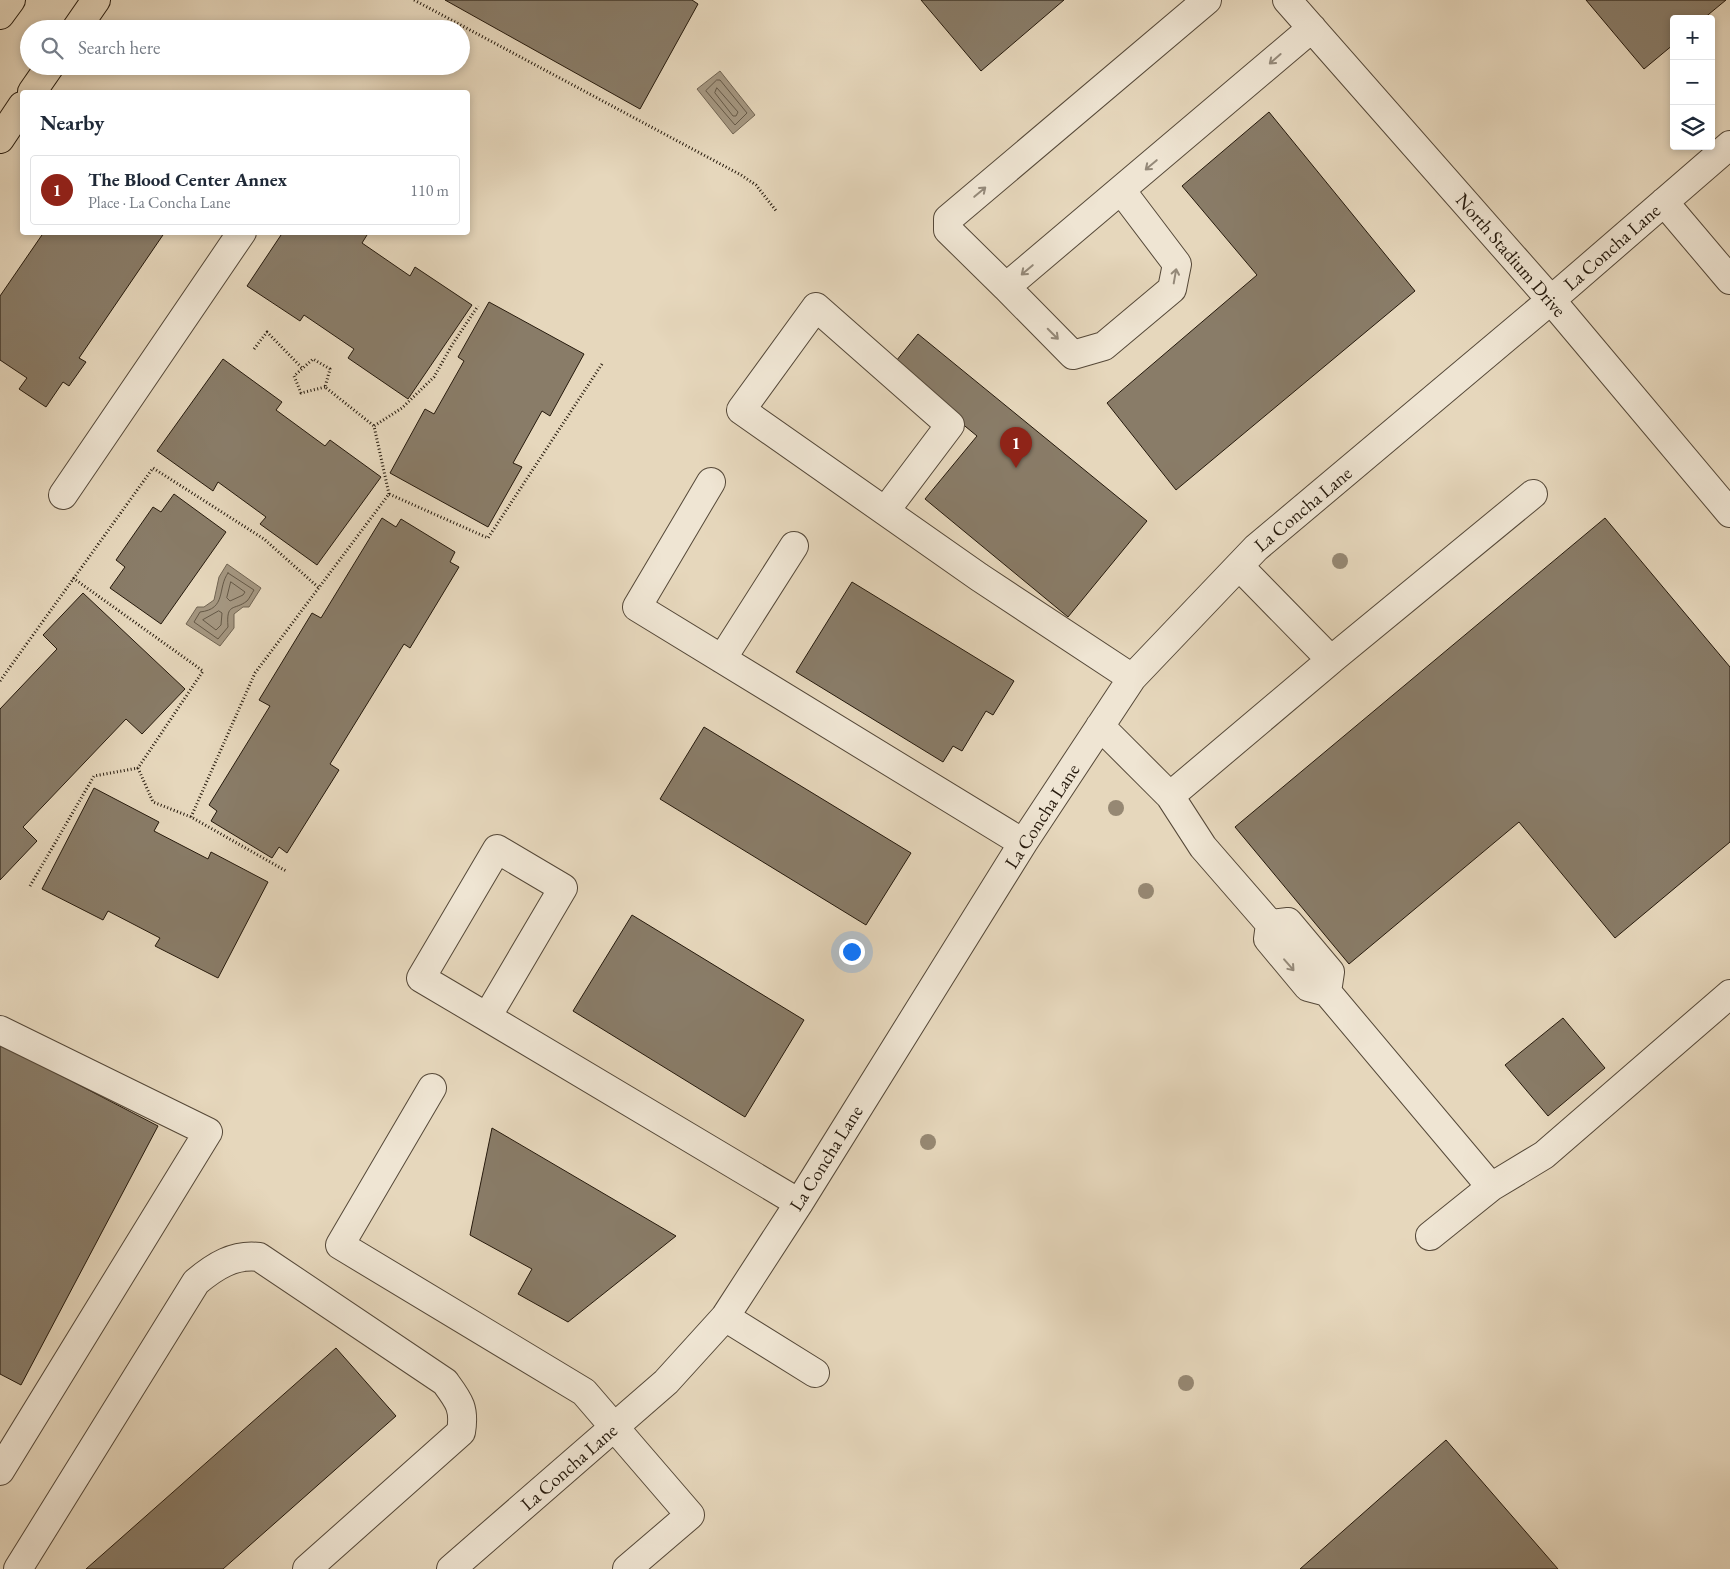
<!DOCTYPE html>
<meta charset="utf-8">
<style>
:root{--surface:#fff;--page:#f2f2f3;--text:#1f2937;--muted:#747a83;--line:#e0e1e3;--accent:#8f2418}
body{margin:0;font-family:"EB Garamond",serif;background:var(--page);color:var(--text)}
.controls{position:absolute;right:15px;top:15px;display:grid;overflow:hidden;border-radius:5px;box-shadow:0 2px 8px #0003}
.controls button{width:45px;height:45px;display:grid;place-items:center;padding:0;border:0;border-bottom:1px solid var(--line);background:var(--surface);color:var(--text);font:25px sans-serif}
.you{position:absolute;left:851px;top:951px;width:18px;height:18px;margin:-12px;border:4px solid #fff;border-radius:50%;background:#1a73e8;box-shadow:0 0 0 8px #1a73e833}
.badge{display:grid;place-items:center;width:32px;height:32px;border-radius:50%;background:var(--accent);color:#fff;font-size:16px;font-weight:700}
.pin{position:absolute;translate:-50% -41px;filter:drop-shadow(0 1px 2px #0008)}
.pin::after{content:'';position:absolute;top:26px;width:18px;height:15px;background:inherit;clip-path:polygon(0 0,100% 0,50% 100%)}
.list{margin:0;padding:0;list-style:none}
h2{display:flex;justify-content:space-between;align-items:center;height:65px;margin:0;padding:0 20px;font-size:21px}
h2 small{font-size:16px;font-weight:400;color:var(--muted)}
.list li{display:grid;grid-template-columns:32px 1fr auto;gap:15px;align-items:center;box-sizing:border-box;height:70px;margin:0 10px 10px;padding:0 10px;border:1px solid var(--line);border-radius:5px}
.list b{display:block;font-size:19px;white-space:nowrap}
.list p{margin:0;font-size:16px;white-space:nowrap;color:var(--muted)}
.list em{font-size:16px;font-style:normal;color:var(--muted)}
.icon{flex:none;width:28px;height:28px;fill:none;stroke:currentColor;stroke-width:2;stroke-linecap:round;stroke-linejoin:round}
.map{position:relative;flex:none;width:1730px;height:1569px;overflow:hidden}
.search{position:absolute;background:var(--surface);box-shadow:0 2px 8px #0003;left:20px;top:20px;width:450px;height:55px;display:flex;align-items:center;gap:12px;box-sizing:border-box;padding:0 18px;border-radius:28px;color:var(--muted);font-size:19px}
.panel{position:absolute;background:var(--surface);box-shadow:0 2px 8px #0003;left:20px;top:90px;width:450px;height:145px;border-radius:5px}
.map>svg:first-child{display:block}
</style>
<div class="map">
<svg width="1730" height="1569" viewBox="0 0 1730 1569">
<rect width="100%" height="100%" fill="#e6d7bc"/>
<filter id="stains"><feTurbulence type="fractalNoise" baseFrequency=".004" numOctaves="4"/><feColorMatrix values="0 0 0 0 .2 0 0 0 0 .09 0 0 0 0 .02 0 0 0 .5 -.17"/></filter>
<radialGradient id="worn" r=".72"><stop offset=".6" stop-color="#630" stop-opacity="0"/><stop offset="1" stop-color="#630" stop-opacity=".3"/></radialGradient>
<path fill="#a49680" stroke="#716452" d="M 720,71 L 755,115 L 733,134 L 697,89 Z
M 227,564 L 261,588 L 249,607 L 243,607 L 234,614 L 234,628 L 220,646 L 186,624 L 197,607 L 204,607 L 214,600 L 219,577 Z"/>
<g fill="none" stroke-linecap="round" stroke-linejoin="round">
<path stroke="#645846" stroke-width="1" d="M 717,80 L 720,80 L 747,113 L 735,125 L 706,91 Z
M 717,88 L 738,112 L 736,116 L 733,116 L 715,93 Z
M 228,573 L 254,590 C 252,593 249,599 247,601 C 234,611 226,602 228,627 L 218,639 L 194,622 L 200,612 C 227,609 217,588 228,573 Z
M 231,582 L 245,592 L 243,595 L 230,601 L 227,598 Z
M 219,611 L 222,613 L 221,625 L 216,630 L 203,620 Z"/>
</g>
<path fill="#897c68" stroke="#25190c" d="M 445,0 L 692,0 L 698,4 L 640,109 Z
M 921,0 L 1064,0 L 981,71 Z
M 1586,0 L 1726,0 L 1703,19 L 1674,19 L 1674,44 L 1644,69 Z
M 1269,112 L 1415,291 L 1176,490 L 1107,403 L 1257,275 L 1182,186 Z
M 44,232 L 165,232 L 79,358 L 86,362 L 69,386 L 63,382 L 46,407 L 19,389 L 27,378 L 0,360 L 0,296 Z
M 283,232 L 363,232 L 367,235 L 362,243 L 410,276 L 415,267 L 472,305 L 408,399 L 348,358 L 354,349 L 304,315 L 300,321 L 247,286 Z
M 489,302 L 584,354 L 550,416 L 542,411 L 513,463 L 522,467 L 488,527 L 390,473 L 425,409 L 434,414 L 464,361 L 458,357 Z
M 918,334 L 1147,521 L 1068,617 L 925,499 L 977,436 L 892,366 Z
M 223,359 L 282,402 L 276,410 L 325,446 L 330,440 L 381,477 L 317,565 L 260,524 L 266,517 L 218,482 L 213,491 L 157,451 Z
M 174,494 L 226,532 L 161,624 L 110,588 L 125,567 L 116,560 L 153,507 L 161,512 Z
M 382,518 L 396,527 L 401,519 L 455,552 L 450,562 L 459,567 L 410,648 L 404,644 L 330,764 L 339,770 L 287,853 L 279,847 L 272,858 L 211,821 L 217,811 L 209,805 L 270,706 L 259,700 L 312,613 L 321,618 Z
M 1605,518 L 1730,667 L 1730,842 L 1615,938 L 1519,822 L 1349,964 L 1235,827 Z
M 852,582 L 1014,681 L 993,715 L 986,711 L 962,751 L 953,746 L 943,762 L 796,672 Z
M 83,593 L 185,689 L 142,734 L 126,719 L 23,827 L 37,841 L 0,880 L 0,709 L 57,649 L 43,635 Z
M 704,727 L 911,853 L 866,925 L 660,799 Z
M 94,788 L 159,822 L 154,831 L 208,859 L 211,852 L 268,882 L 218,978 L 155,946 L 160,938 L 108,911 L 103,920 L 42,889 Z
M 632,915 L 804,1020 L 745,1117 L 573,1011 Z
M 1563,1018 L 1605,1068 L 1548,1116 L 1505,1065 Z
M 0,1044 L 158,1126 L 21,1385 L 0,1374 Z
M 492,1128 L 676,1236 L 568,1322 L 518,1294 L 532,1269 L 470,1235 Z
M 336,1348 L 396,1416 L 223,1569 L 86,1569 Z
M 1446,1440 L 1558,1569 L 1300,1569 Z"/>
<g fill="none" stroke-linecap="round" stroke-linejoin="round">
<defs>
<path id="minor" d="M 1207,0 L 948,219 L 948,230 L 1006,287 L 1312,28
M 1287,0 L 1551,300 L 1730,513
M 1664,202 L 1730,280
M 1006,287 L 1073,355 L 1104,346 L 1172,289 L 1177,264 L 1121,190
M 711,482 L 637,607 L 1023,843
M 63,495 L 242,232
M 886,510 L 950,425 L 816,307 L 741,410 L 979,577 L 1132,678
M 722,659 L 794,546
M 1331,660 L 1533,494
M 1100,726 L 1170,796 L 1331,660 L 1239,566
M 1170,796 L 1203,847 L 1270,924 L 1268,939 L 1308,987 L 1327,992 L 1330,972 L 1288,922 L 1270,924
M 497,849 L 563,888 L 487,1017 L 421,978 Z
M 1327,992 L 1491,1187 L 1430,1236
M 487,1017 L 799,1203
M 0,1030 L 208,1132 L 0,1471
M 432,1088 L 340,1245 L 584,1392 L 690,1515 L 627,1569
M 1491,1187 L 1544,1155 L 1730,994
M 725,1317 L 815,1373
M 18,1569 L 196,1282 C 215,1266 234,1254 259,1257 L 445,1382 C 459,1401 465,1408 461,1432 L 307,1569
M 451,1569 L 666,1382 L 725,1317 L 799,1203 L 1023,843 L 1132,678 L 1256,548 L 1551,300 L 1730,145"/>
<path id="major" d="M 0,15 L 11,0
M 76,29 L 96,0
M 32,92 L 50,66
M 0,139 L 22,106"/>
</defs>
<use href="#minor" stroke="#554838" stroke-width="30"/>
<use href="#major" stroke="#25190c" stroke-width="30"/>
<path stroke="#25190c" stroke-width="3" stroke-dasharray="1 2.5" stroke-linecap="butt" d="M 414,0 L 741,175 L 756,185 L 777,212
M 254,349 L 267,332 L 302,368
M 325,387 L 301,393 L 294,376 L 313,359 L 330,369 L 325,387 L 374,426
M 389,494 L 374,426 L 402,408 L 434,377 L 452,345 L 478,306
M 73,578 L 203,671 L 138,768 L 153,802 L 191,817 L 286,871
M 0,681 L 153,468 L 264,539 L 319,588
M 191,817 L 255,673 L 389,494 L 488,538 L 602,364
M 30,886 L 94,776 L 138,768"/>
<use href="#minor" stroke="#efe5d3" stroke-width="28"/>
<use href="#major" stroke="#e6d7bc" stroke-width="28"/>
</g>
<g fill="#968873">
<circle cx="1340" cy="561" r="8"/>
<circle cx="1116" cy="808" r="8"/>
<circle cx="1146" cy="891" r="8"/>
<circle cx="928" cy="1142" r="8"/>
<circle cx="1186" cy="1383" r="8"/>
</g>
<defs><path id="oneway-shaft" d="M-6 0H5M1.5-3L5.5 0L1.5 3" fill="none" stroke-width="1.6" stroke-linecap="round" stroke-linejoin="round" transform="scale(1.25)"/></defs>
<g stroke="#948979">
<use href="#oneway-shaft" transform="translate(1275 59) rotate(139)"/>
<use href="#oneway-shaft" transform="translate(1151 165) rotate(140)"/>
<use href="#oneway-shaft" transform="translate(980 192) rotate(-40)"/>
<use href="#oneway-shaft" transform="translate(1027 270) rotate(140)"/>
<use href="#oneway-shaft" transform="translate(1175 276) rotate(-80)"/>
<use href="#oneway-shaft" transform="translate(1053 334) rotate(45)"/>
<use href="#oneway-shaft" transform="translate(1289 965) rotate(49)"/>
</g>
<g text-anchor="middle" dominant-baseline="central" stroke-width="5" stroke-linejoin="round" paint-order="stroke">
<g font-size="19" fill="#25190c" stroke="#efe5d3">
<text transform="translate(1612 247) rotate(-41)">La Concha Lane</text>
<text transform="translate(1511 255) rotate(49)">North Stadium Drive</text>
<text transform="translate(1303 509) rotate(-40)">La Concha Lane</text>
<text transform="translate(1042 816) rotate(-57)">La Concha Lane</text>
<text transform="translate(826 1158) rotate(-58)">La Concha Lane</text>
<text transform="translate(569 1467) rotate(-41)">La Concha Lane</text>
</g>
</g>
<rect width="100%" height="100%" filter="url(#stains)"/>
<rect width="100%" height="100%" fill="url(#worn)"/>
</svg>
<div class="controls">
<button>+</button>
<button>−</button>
<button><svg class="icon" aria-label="layers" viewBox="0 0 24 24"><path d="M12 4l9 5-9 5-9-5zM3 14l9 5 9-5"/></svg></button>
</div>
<div class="you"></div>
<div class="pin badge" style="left:1016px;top:468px">1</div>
<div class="search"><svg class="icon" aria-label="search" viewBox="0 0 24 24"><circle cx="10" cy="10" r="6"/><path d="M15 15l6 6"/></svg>Search here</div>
<section class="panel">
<h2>Nearby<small></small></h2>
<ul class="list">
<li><span class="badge">1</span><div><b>The Blood Center Annex</b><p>Place · La Concha Lane</p></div><em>110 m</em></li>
</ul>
</section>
</div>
